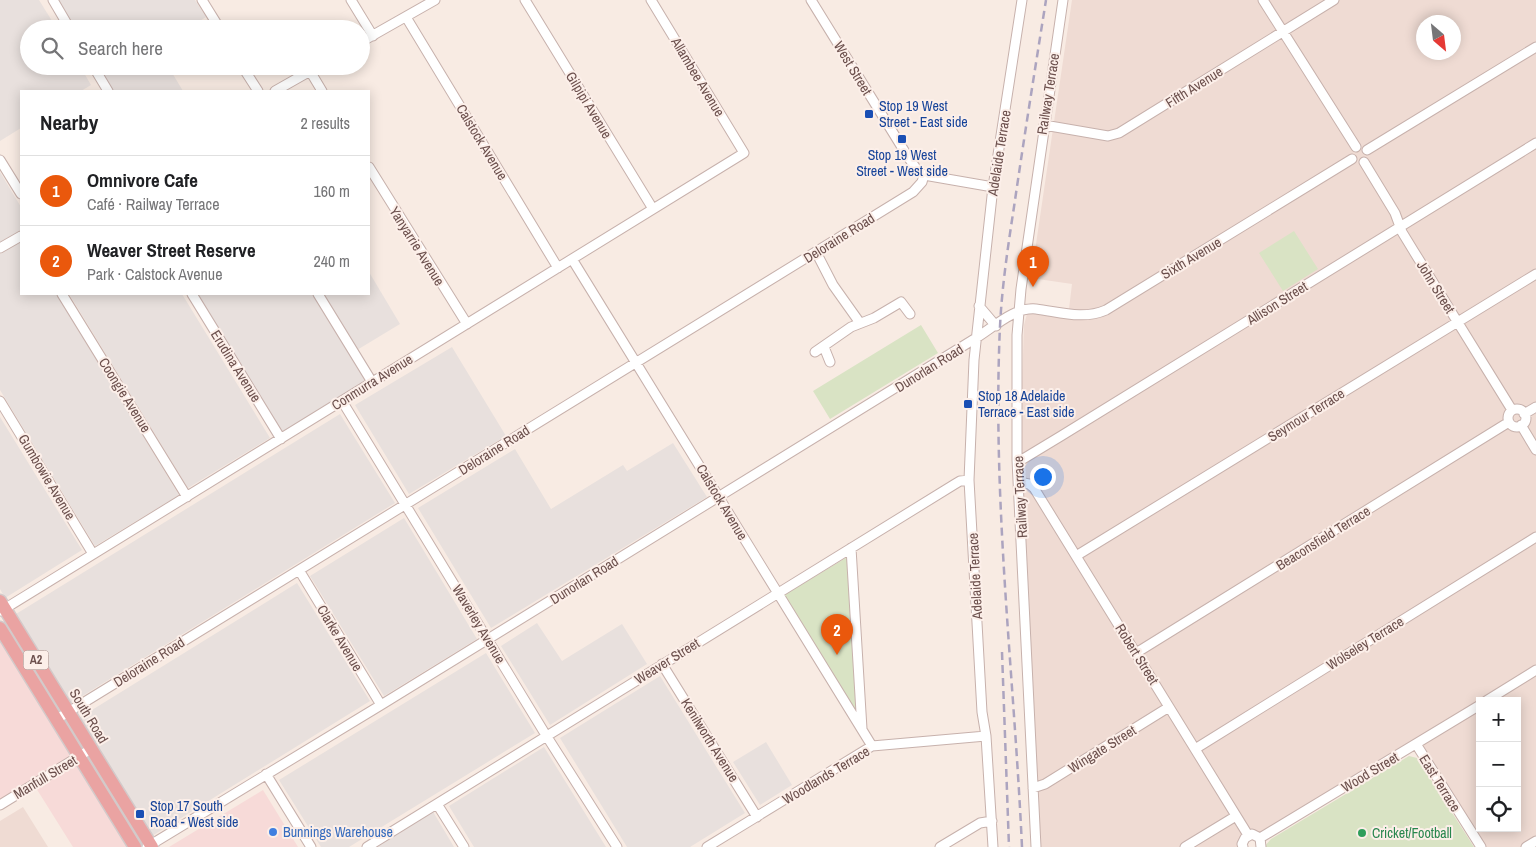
<!DOCTYPE html>
<meta charset="utf-8">
<style>
:root{--surface:#fff;--page:#f6f6f6;--text:#202124;--muted:#757577;--line:#e0e0e0;--accent:#ea580c}
body{margin:0;font-family:"Archivo Narrow",sans-serif;background:var(--page);color:var(--text)}
.controls{position:absolute;right:15px;bottom:15px;display:grid;overflow:hidden;border-radius:0px;box-shadow:0 2px 12px #0003}
.controls button{width:45px;height:45px;display:grid;place-items:center;padding:0;border:0;border-bottom:1px solid var(--line);background:var(--surface);color:var(--text);font:25px sans-serif}
.compass{position:absolute;left:1416px;top:15px;width:45px;height:45px;border-radius:50%;background:var(--surface);box-shadow:0 2px 12px #0003;rotate:152deg}
.you{position:absolute;left:1042px;top:476px;width:18px;height:18px;margin:-12px;border:4px solid #fff;border-radius:50%;background:#1a73e8;box-shadow:0 0 0 8px #1a73e833}
.badge{display:grid;place-items:center;width:32px;height:32px;border-radius:50%;background:var(--accent);color:#fff;font-size:16px;font-weight:700}
.pin{position:absolute;translate:-50% -41px;filter:drop-shadow(0 1px 2px #0008)}
.pin::after{content:'';position:absolute;top:26px;width:18px;height:15px;background:inherit;clip-path:polygon(0 0,100% 0,50% 100%)}
.list{margin:0;padding:0;list-style:none}
h2{display:flex;justify-content:space-between;align-items:center;height:65px;margin:0;padding:0 20px;font-size:21px}
h2 small{font-size:16px;font-weight:400;color:var(--muted)}
.list li{display:grid;grid-template-columns:32px 1fr auto;gap:15px;align-items:center;box-sizing:border-box;height:70px;padding:0 20px;border-top:1px solid var(--line)}
.list b{display:block;font-size:19px;white-space:nowrap}
.list p{margin:0;font-size:16px;white-space:nowrap;color:var(--muted)}
.list em{font-size:16px;font-style:normal;color:var(--muted)}
.icon{flex:none;width:28px;height:28px;fill:none;stroke:currentColor;stroke-width:2;stroke-linecap:round;stroke-linejoin:round}
.map{position:relative;flex:none;width:1536px;height:847px;overflow:hidden}
.search{position:absolute;background:var(--surface);box-shadow:0 2px 12px #0003;left:20px;top:20px;width:350px;height:55px;display:flex;align-items:center;gap:12px;box-sizing:border-box;padding:0 18px;border-radius:28px;color:var(--muted);font-size:19px}
.panel{position:absolute;background:var(--surface);box-shadow:0 2px 12px #0003;left:20px;top:90px;width:350px;height:205px;border-radius:0px}
.map>svg:first-child{display:block}
</style>
<div class="map">
<svg width="1536" height="847" viewBox="0 0 1536 847">
<rect width="100%" height="100%" fill="#f8ebe3"/>
<path fill="#efdbd3" fill-rule="evenodd" d="M 1072,0 L 1536,0 L 1536,847 L 1481,847 L 1412,740 L 1247,843 L 1248,847 L 1041,847 L 1020,446 L 1024,325 L 1030,303 L 1069,309 L 1072,284 L 1031,278 ZM 1424,22 L 1454,22 L 1454,52 L 1424,52 ZM 1480,701 L 1517,701 L 1517,828 L 1480,828 Z
M 23,807 L 48,847 L 0,847 L 0,821 Z"/>
<path fill="#f7dad8" d="M 0,638 L 72,756 L 0,800 Z
M 77,763 L 129,847 L 73,847 L 36,788 Z
M 263,790 L 298,847 L 169,847 Z"/>
<path fill="#e8e0dd" d="M 0,0 L 39,0 L 57,29 L 29,29 L 29,66 L 80,66 L 91,85 L 81,91 L 21,91 L 21,128 L 0,141 Z
M 56,0 L 195,0 L 206,17 L 187,29 L 74,29 Z
M 96,66 L 168,66 L 183,91 L 112,91 Z
M 0,172 L 21,207 L 21,230 L 0,242 Z
M 21,241 L 21,294 L 56,294 L 179,495 L 95,546 L 0,390 L 0,254 Z
M 369,272 L 400,324 L 357,350 L 323,294 L 369,294 Z
M 69,294 L 182,294 L 270,438 L 188,488 Z
M 196,294 L 312,294 L 366,381 L 282,433 Z
M 452,347 L 506,436 L 409,494 L 355,405 Z
M 340,414 L 395,503 L 71,703 L 16,614 Z
M 0,417 L 82,550 L 5,598 L 0,589 Z
M 673,443 L 707,497 L 491,628 L 418,508 L 515,449 L 551,509 L 623,465 L 627,471 Z
M 404,518 L 477,639 L 384,696 L 310,576 Z
M 297,583 L 370,701 L 152,836 L 79,718 Z
M 537,623 L 562,661 L 622,624 L 647,664 L 550,725 L 501,646 Z
M 486,653 L 535,733 L 349,847 L 321,847 L 279,780 Z
M 660,676 L 745,813 L 690,847 L 627,847 L 560,738 Z
M 766,742 L 792,785 L 760,805 L 733,762 Z
M 544,747 L 606,847 L 474,847 L 449,806 Z
M 432,810 L 454,847 L 373,847 Z"/>
<path fill="#d9e3c4" d="M 1294,231 L 1318,269 L 1283,291 L 1259,253 Z
M 921,325 L 938,353 L 830,419 L 813,391 Z
M 849,556 L 857,715 L 784,595 Z
M 1409,756 L 1417,758 L 1474,847 L 1264,847 L 1271,839 Z"/>
<g fill="none" stroke-linecap="round" stroke-linejoin="round">
<defs>
<path id="minor" d="M 53,0 L 70,29
M 202,0 L 220,29
M 351,0 L 373,36
M 525,0 L 653,209
M 811,0 L 908,157 L 918,171 L 924,175 L 993,187
M 1263,0 L 1356,147
M 406,17 L 558,268
M 361,42 L 435,0
M 93,66 L 108,91
M 242,66 L 258,91
M 310,71 L 322,91
M 275,91 L 319,66
M 1044,125 L 1108,136 L 1119,133 L 1334,0
M 1367,150 L 1536,47
M 0,160 L 21,194
M 1364,162 L 1395,213 L 1402,232 L 1413,250 L 1512,410
M 369,167 L 467,324
M 0,248 L 21,236
M 816,252 L 833,285 L 860,323
M 572,259 L 872,746
M 62,294 L 187,497
M 192,294 L 281,439
M 318,294 L 372,382
M 979,306 L 996,326
M 824,347 L 830,362
M 815,352 L 851,327 L 874,318 L 901,302 L 910,314
M 0,401 L 93,554
M 342,401 L 544,732 L 617,847
M1508 418a9 9 0 1 1 18 0a9 9 0 1 1-18 0Z
M 1524,414 L 1536,407
M 1521,425 L 1536,450
M 1017,460 L 1023,459 L 1061,436 L 1536,143
M 1019,482 L 1029,484 L 1034,488 L 1248,835
M 851,548 L 862,729
M 1076,556 L 1536,274
M 299,570 L 381,705
M 1,611 L 744,153 L 651,0
M 1136,653 L 1509,422
M 662,664 L 757,817
M 1486,701 L 1536,670
M 57,719 L 913,192 L 922,182 L 924,175
M 1416,744 L 1481,847
M 1195,749 L 1536,537
M 266,774 L 311,847
M 1033,788 L 1045,784 L 1169,707
M 437,804 L 464,847
M 0,805 L 91,749
M 1260,838 L 1480,705
M 147,847 L 381,705 L 976,338 C 994,327 1014,307 1036,309 C 1060,312 1083,320 1106,310 L 1352,159
M 367,847 L 955,484 L 960,481 L 969,480
M 707,847 L 872,746 L 986,736
M 940,847 L 980,823 L 992,821
M 993,847 L 986,736 L 982,712 L 969,480 L 974,360 L 993,187 L 1022,0
M 1036,847 L 1017,460 L 1017,335 L 1021,289 L 1063,0
M 1185,847 L 1236,816
M 1243,847 L 1242,844 L 1245,838 L 1252,834 L 1260,838 L 1261,847
M 1526,847 L 1536,841"/>
<path id="highway" d="M 0,601 L 152,847
M 0,628 L 135,847"/>
</defs>
<use href="#minor" stroke="#c7b1ac" stroke-width="11"/>
<use href="#highway" stroke="#d3caca" stroke-width="15"/>
<use href="#minor" stroke="#fff" stroke-width="9"/>
<use href="#highway" stroke="#eaa3a2" stroke-width="12"/>
<path stroke="#aca4bf" stroke-width="2.5" stroke-dasharray="8 5" stroke-linecap="butt" d="M 1002,652 L 1009,847
M 1022,847 C 1014,673 992,500 1000,326 C 1002,286 1008,246 1014,207 C 1024,138 1035,69 1046,0"/>
</g>
<g fill="#1a4fb4" stroke="#fcefe9" stroke-width="2">
<rect x="864" y="109" width="10" height="10" rx="2.5"/>
<rect x="897" y="134" width="10" height="10" rx="2.5"/>
<rect x="963" y="399" width="10" height="10" rx="2.5"/>
<rect x="135" y="809" width="10" height="10" rx="2.5"/>
</g>
<circle fill="#3f7fe0" stroke="#fcefe9" stroke-width="2" cx="273" cy="832" r="5"/>
<circle fill="#2e9e5b" stroke="#fcefe9" stroke-width="2" cx="1362" cy="833" r="5"/>
<g text-anchor="middle" dominant-baseline="central" stroke-width="4" stroke-linejoin="round" paint-order="stroke">
<rect fill="#fcefe9" stroke="#97807c" stroke-width="1" x="23.5" y="650.5" width="25" height="19" rx="4"/>
<g font-size="12" font-weight="bold" fill="#6c504d">
<text x="36" y="660">A2</text>
</g>
<g font-size="14" fill="#6c504d" stroke="#fcefe9">
<text transform="translate(853 68) rotate(59)">West Street</text>
<text transform="translate(698 77) rotate(59)">Allambee Avenue</text>
<text transform="translate(1194 87) rotate(-32)">Fifth Avenue</text>
<text transform="translate(1048 94) rotate(-81)">Railway Terrace</text>
<text transform="translate(589 105) rotate(59)">Gilpipi Avenue</text>
<text transform="translate(482 142) rotate(59)">Calstock Avenue</text>
<text transform="translate(999 153) rotate(-81)">Adelaide Terrace</text>
<text transform="translate(839 238) rotate(-32)">Deloraine Road</text>
<text transform="translate(417 246) rotate(58)">Yanyarrie Avenue</text>
<text transform="translate(1191 258) rotate(-31)">Sixth Avenue</text>
<text transform="translate(1436 287) rotate(58)">John Street</text>
<text transform="translate(1277 303) rotate(-32)">Allison Street</text>
<text transform="translate(236 366) rotate(58)">Erudina Avenue</text>
<text transform="translate(929 368) rotate(-32)">Dunorlan Road</text>
<text transform="translate(372 382) rotate(-32)">Conmurra Avenue</text>
<text transform="translate(125 395) rotate(58)">Coongie Avenue</text>
<text transform="translate(1306 415) rotate(-32)">Seymour Terrace</text>
<text transform="translate(494 450) rotate(-32)">Deloraine Road</text>
<text transform="translate(47 477) rotate(59)">Gumbowie Avenue</text>
<text transform="translate(1020 497) rotate(-93)">Railway Terrace</text>
<text transform="translate(722 502) rotate(59)">Calstock Avenue</text>
<text transform="translate(1323 538) rotate(-32)">Beaconsfield Terrace</text>
<text transform="translate(975 576) rotate(-93)">Adelaide Terrace</text>
<text transform="translate(584 580) rotate(-32)">Dunorlan Road</text>
<text transform="translate(479 624) rotate(59)">Waverley Avenue</text>
<text transform="translate(340 638) rotate(59)">Clarke Avenue</text>
<text transform="translate(1365 643) rotate(-32)">Wolseley Terrace</text>
<text transform="translate(1137 654) rotate(58)">Robert Street</text>
<text transform="translate(667 661) rotate(-32)">Weaver Street</text>
<text transform="translate(149 662) rotate(-32)">Deloraine Road</text>
<text transform="translate(89 716) rotate(59)">South Road</text>
<text transform="translate(710 740) rotate(58)">Kenilworth Avenue</text>
<text transform="translate(1102 749) rotate(-32)">Wingate Street</text>
<text transform="translate(1370 772) rotate(-31)">Wood Street</text>
<text transform="translate(826 775) rotate(-31)">Woodlands Terrace</text>
<text transform="translate(45 777) rotate(-31)">Manfull Street</text>
<text transform="translate(1440 783) rotate(58)">East Terrace</text>
</g>
<g font-size="14" fill="#164399" stroke="#fcefe9" text-anchor="start">
<text x="879" y="106">Stop 19 West<tspan x="879" dy="16">Street - East side</tspan></text>
<text x="902" y="155" text-anchor="middle">Stop 19 West<tspan x="902" dy="16">Street - West side</tspan></text>
<text x="978" y="396">Stop 18 Adelaide<tspan x="978" dy="16">Terrace - East side</tspan></text>
<text x="150" y="806">Stop 17 South<tspan x="150" dy="16">Road - West side</tspan></text>
</g>
<g font-size="14" fill="#366cbe" stroke="#fcefe9" text-anchor="start">
<text x="283" y="832">Bunnings Warehouse</text>
</g>
<g font-size="14" fill="#27864d" stroke="#fcefe9" text-anchor="start">
<text x="1372" y="833">Cricket/Football</text>
</g>
</g>
</svg>
<div class="controls">
<button>+</button>
<button>−</button>
<button><svg class="icon" aria-label="locate" viewBox="0 0 24 24"><circle cx="12" cy="12" r="6"/><path d="M12 2v4M12 18v4M2 12h4M18 12h4"/></svg></button>
</div>
<svg class="compass" viewBox="-18 -18 36 36"><path d="M0-13l5 13h-10z" fill="#e53935"/><path d="M0 13l5-13h-10z" fill="#757577"/></svg>
<div class="you"></div>
<div class="pin badge" style="left:1033px;top:287px">1</div>
<div class="pin badge" style="left:837px;top:655px">2</div>
<div class="search"><svg class="icon" aria-label="search" viewBox="0 0 24 24"><circle cx="10" cy="10" r="6"/><path d="M15 15l6 6"/></svg>Search here</div>
<section class="panel">
<h2>Nearby<small>2 results</small></h2>
<ul class="list">
<li><span class="badge">1</span><div><b>Omnivore Cafe</b><p>Café · Railway Terrace</p></div><em>160 m</em></li>
<li><span class="badge">2</span><div><b>Weaver Street Reserve</b><p>Park · Calstock Avenue</p></div><em>240 m</em></li>
</ul>
</section>
</div>
